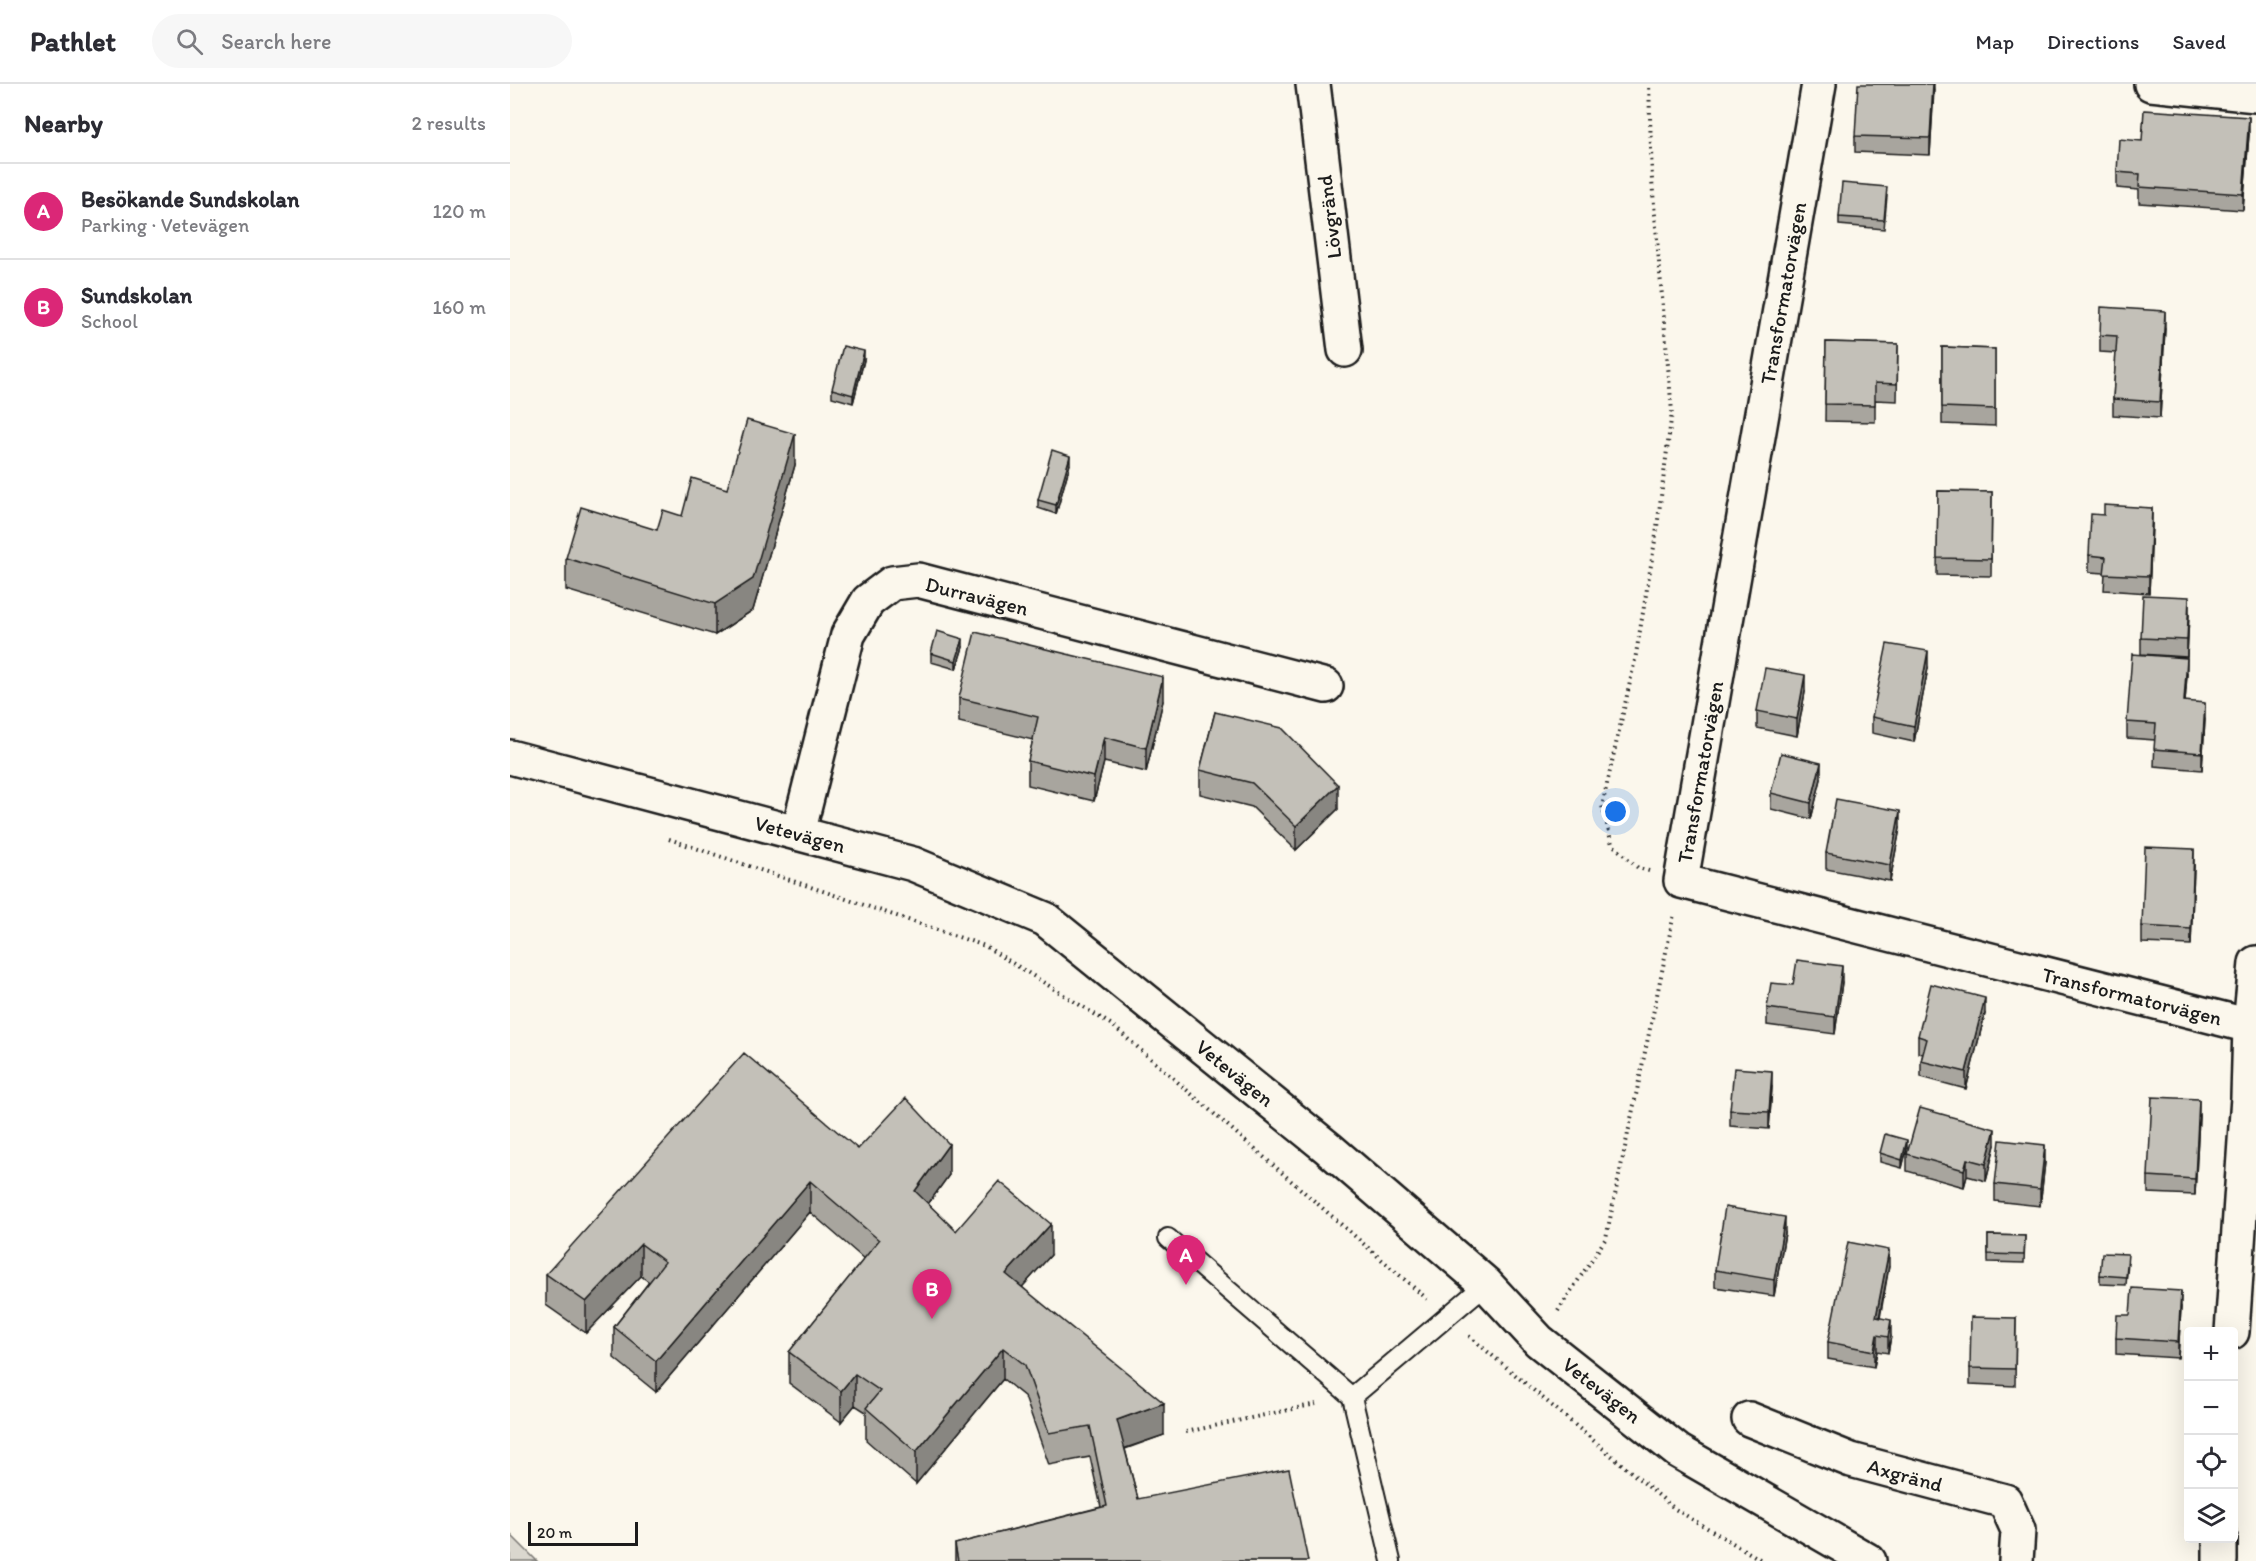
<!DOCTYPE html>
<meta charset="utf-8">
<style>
:root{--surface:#fff;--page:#f7f7f7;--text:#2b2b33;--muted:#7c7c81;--line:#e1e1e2;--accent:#db2777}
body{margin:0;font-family:Itim,sans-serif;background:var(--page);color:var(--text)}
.controls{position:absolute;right:18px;bottom:18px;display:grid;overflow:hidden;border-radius:6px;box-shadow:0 6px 24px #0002}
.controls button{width:54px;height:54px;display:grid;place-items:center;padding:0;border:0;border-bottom:2px solid var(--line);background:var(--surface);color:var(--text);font:30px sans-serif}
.scale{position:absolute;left:18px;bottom:15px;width:110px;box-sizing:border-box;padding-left:6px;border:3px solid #1c1c1c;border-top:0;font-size:16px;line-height:21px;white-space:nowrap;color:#1c1c1c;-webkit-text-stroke:4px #fbf7ec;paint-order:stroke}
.you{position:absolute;left:1106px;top:728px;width:21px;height:21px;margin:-15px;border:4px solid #fff;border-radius:50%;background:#1a73e8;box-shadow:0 0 0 9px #1a73e833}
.badge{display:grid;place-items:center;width:39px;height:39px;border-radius:50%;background:var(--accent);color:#fff;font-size:20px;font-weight:700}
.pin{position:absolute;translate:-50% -50px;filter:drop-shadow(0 2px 3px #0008)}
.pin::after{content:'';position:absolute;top:32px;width:21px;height:18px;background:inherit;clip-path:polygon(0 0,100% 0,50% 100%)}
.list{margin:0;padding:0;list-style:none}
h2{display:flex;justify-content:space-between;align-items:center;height:78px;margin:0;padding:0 24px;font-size:26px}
h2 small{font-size:20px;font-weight:400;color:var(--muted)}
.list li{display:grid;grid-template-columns:39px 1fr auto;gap:18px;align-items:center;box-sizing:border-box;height:96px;padding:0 24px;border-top:2px solid var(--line)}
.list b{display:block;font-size:22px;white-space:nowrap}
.list p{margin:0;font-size:20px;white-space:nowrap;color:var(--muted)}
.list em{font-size:20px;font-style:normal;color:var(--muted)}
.icon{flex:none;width:33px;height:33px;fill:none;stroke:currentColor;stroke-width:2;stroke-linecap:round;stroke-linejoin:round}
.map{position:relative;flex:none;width:1746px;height:1477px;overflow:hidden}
header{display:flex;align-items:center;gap:36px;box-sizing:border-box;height:84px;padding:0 30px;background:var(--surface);border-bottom:2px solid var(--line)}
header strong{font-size:28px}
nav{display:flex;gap:33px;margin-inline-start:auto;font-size:21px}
.search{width:420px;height:54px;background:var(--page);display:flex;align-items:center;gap:15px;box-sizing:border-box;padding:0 21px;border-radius:33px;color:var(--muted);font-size:22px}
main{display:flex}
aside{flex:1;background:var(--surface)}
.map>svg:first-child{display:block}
</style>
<header>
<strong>Pathlet</strong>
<div class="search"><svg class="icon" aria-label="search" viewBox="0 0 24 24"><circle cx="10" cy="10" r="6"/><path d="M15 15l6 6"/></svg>Search here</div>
<nav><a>Map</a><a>Directions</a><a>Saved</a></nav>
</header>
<main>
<aside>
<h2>Nearby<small>2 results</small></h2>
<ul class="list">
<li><span class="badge">A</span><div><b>Besökande Sundskolan</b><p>Parking · Vetevägen</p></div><em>120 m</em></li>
<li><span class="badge">B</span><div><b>Sundskolan</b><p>School</p></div><em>160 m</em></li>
</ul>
</aside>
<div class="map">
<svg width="1746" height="1477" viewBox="0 0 1746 1477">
<rect width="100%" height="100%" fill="#fbf7ec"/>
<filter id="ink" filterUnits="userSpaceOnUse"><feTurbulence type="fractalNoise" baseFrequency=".0167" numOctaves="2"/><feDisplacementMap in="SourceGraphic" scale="12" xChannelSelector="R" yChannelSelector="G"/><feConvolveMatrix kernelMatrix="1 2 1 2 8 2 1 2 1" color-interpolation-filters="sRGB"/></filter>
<g filter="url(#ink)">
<path fill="#dad7ce" stroke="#7b7a75" stroke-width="1.5" d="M 0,1450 L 27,1477 L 0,1477 Z"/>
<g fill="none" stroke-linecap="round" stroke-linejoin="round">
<defs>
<path id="service" d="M 658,1154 L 842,1313 L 976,1200
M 842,1313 L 881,1477"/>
<path id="minor" d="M 803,0 L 835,266
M 1309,0 L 1171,797 L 1740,942
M 1641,0 L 1746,11
M 0,673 L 403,780 L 535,835 L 818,1064 L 976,1200 L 1029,1257 L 1168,1367 L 1359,1477
M 288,749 L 338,551 L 358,517 L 382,499 L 408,496 L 816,602
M 1239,1335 L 1341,1376 L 1495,1417 L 1508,1446 L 1506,1477"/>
<path id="tertiary" d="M 1722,1248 L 1738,1013 L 1740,942 L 1746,879
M 1710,1454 L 1710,1477"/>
</defs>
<use href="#service" stroke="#1c1c1c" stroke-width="22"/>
<use href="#minor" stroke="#1c1c1c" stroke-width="38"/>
<use href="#tertiary" stroke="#1c1c1c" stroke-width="38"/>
<path stroke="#1c1c1c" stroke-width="4" stroke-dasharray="1.5 4.5" stroke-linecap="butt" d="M 159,755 L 475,862 L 602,941 L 917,1215
M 1139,787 L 1128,784 L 1102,760 L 1092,722 L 1125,576 L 1146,451 L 1162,328 L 1142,97 L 1139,0
M 1048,1227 L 1096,1154 L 1164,830
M 959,1252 L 1165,1425 L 1253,1477
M 676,1348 L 806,1320"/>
<use href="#service" stroke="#fbf7ec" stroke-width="18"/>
<use href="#minor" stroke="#fbf7ec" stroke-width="33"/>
<use href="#tertiary" stroke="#fbf7ec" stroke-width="33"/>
</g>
<path fill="#a8a59e" stroke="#1c1c1c" stroke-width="1.5" d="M 1424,0 L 1420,71 L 1345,68 L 1345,52 Z
M 1739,50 L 1733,126 L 1629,119 L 1629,106 L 1607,104 L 1607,88 L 1632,57 Z
M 1377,112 L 1374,145 L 1329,141 L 1329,133 Z
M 1655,244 L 1650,334 L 1603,331 L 1603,315 L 1606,269 L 1590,268 L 1590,251 Z
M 1316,258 L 1388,260 L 1387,317 L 1365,316 L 1365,338 L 1315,337 Z
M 1432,263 L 1485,265 L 1485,342 L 1432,340 Z
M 354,276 L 343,319 L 322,313 L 322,305 Z
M 560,380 L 546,430 L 528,424 L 528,416 Z
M 285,381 L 243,526 L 205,551 L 56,506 L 56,474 L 147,446 L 217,405 Z
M 1428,407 L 1482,408 L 1481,492 L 1427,491 Z
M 1642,440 L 1639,509 L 1594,506 L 1595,489 L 1579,488 L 1579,471 Z
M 1679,529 L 1677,573 L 1631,570 L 1631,554 Z
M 453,563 L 446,585 L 421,578 L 421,569 Z
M 1418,584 L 1404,658 L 1362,649 L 1362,633 Z
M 1677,590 L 1675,617 L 1695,635 L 1692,686 L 1644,682 L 1645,656 L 1617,654 L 1617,638 Z
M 1295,608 L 1287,652 L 1247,644 L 1247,627 Z
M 449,614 L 653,617 L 636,688 L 594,678 L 584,717 L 518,701 L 518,677 L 523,656 L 449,638 Z
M 705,628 L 828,725 L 786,766 L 742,723 L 690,710 L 690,686 Z
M 1311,695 L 1301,735 L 1261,725 L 1261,709 Z
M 1390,744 L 1380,797 L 1316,785 L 1316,769 Z
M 1684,782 L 1681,861 L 1632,859 L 1632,842 Z
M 1332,898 L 1325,950 L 1257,941 L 1257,924 L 1283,901 Z
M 1475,930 L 1456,1005 L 1411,993 L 1411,977 L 1413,970 L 1408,969 L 1408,952 Z
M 1262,1003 L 1259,1045 L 1220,1042 L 1220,1026 Z
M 1689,1032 L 1685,1111 L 1638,1109 L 1638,1092 Z
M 1485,1061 L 1476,1097 L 1457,1092 L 1454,1103 L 1397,1087 L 1397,1070 Z
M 1397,1064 L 1392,1084 L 1370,1078 L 1370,1069 Z
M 348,1065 L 439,1091 L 418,1120 L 446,1147 L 541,1171 L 512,1203 L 654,1351 L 615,1365 L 628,1415 L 798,1477 L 445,1477 L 445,1460 L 591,1423 L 580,1373 L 539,1381 L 515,1313 L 493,1295 L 406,1400 L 356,1356 L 356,1328 L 345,1321 L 331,1338 L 279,1299 L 279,1268 L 354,1175 L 300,1128 L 146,1308 L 104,1274 L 104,1243 L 139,1198 L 131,1192 L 76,1249 L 36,1221 L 36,1190 Z
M 1535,1078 L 1530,1122 L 1485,1117 L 1485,1100 Z
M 1275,1149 L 1264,1212 L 1205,1203 L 1205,1186 Z
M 1478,1151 L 1515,1152 L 1514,1179 L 1478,1178 Z
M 1618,1179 L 1616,1201 L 1590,1200 L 1590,1191 Z
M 1379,1182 L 1370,1234 L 1381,1252 L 1378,1269 L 1367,1267 L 1364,1283 L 1318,1275 L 1318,1258 Z
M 1671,1223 L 1668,1274 L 1606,1270 L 1606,1254 L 1620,1231 Z
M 1506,1234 L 1505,1302 L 1460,1300 L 1460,1284 Z"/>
<path fill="#888681" stroke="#1c1c1c" stroke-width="1.5" d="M 1423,0 L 1424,6 L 1420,71 L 1420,54 Z
M 1739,33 L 1739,50 L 1733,126 L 1733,110 Z
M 1655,227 L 1655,244 L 1650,334 L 1650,318 Z
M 354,267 L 354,276 L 343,319 L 343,311 Z
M 285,350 L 285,381 L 243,526 L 205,551 L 205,520 Z
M 560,372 L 560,380 L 546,430 L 546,421 Z
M 1642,424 L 1642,440 L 1639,509 L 1639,492 Z
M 1679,513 L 1679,529 L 1677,573 L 1677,556 Z
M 453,555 L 453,563 L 446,585 L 446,577 Z
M 1418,567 L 1418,584 L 1404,658 L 1404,642 Z
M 1677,574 L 1677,590 L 1674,633 L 1674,617 Z
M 1295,591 L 1295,608 L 1287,652 L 1287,635 Z
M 653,593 L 653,617 L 636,688 L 636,664 Z
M 1695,619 L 1695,635 L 1692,686 L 1692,669 Z
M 594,653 L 594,678 L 584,717 L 584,693 Z
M 1311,679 L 1311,695 L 1301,735 L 1301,719 Z
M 828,701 L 828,725 L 786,766 L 786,742 Z
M 1390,727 L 1390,744 L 1380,797 L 1380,781 Z
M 1684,765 L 1684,782 L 1681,861 L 1681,845 Z
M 1332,882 L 1332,898 L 1325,950 L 1325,933 Z
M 1475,914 L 1475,930 L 1456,1005 L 1456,988 Z
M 1262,987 L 1262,1003 L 1259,1045 L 1259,1028 Z
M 1689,1015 L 1689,1032 L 1685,1111 L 1685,1095 Z
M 1485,1045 L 1485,1061 L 1476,1097 L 1476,1080 Z
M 1397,1056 L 1397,1064 L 1392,1084 L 1392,1076 Z
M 439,1060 L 439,1091 L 405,1138 L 405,1107 Z
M 1535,1061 L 1535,1078 L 1530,1122 L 1530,1105 Z
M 1457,1075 L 1457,1092 L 1454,1103 L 1454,1086 Z
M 300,1097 L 300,1128 L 146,1308 L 146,1277 Z
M 1275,1133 L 1275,1149 L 1264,1212 L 1264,1196 Z
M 541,1140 L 541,1171 L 496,1221 L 496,1190 Z
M 131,1160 L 131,1192 L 76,1249 L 76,1218 Z
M 1379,1166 L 1379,1182 L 1366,1250 L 1366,1233 Z
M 1671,1207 L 1671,1223 L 1668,1274 L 1668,1258 Z
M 1381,1236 L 1381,1252 L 1378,1269 L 1378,1253 Z
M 1367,1251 L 1367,1267 L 1364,1283 L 1364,1267 Z
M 493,1264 L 493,1295 L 406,1400 L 406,1368 Z
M 345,1290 L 345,1321 L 331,1338 L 331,1307 Z
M 654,1319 L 654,1351 L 607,1367 L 607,1336 Z"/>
<path fill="#c3c0b8" stroke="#1c1c1c" stroke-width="1.5" d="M 1348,0 L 1423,0 L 1420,54 L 1345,52 Z
M 1634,26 L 1739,33 L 1733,110 L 1629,103 L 1630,90 L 1607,88 L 1609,55 L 1632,57 Z
M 1332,99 L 1377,103 L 1374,136 L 1329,133 Z
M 1591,223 L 1655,227 L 1650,318 L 1603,315 L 1607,252 L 1590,251 Z
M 1316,258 L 1388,260 L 1387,300 L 1365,299 L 1365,321 L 1315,320 Z
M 333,262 L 354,267 L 343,311 L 322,305 Z
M 1432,263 L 1485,265 L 1485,325 L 1432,323 Z
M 237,336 L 285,350 L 243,495 L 205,520 L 56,474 L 71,423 L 147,446 L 153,426 L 172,432 L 182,394 L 217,405 Z
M 542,366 L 560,372 L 546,421 L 528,416 Z
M 1428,407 L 1482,408 L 1481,475 L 1427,474 Z
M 1594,421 L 1642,424 L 1639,492 L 1594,490 L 1596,473 L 1579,471 L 1581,430 L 1594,431 Z
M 1633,511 L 1679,513 L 1677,556 L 1631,554 Z
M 427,547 L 453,555 L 446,577 L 421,569 Z
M 465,548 L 653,593 L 636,664 L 594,653 L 584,693 L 518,677 L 528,633 L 449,614 Z
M 1377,560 L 1418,567 L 1404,642 L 1362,633 Z
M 1622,570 L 1677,574 L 1674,617 L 1695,619 L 1692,669 L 1644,665 L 1646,640 L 1617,638 Z
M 1255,584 L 1295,591 L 1287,635 L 1247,627 Z
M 705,628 L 772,644 L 828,701 L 786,742 L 742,699 L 690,686 Z
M 1271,669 L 1311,679 L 1301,719 L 1261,709 Z
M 1326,715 L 1390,727 L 1380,781 L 1316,769 Z
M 1635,763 L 1684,765 L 1681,845 L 1632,842 Z
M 1287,876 L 1332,882 L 1325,933 L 1257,924 L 1261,899 L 1283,901 Z
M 1421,900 L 1475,914 L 1456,988 L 1411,977 L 1417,955 L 1408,952 Z
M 234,969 L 348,1065 L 396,1014 L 439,1060 L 405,1107 L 446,1147 L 489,1097 L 541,1140 L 496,1190 L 654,1319 L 607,1336 L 628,1415 L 779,1385 L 798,1477 L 448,1477 L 445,1460 L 597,1422 L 580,1342 L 539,1349 L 515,1281 L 493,1264 L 406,1368 L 356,1324 L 370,1307 L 345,1290 L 331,1307 L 279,1268 L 369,1156 L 300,1097 L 146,1277 L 104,1243 L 155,1178 L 131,1160 L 76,1218 L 36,1190 Z
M 1224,984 L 1262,987 L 1259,1028 L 1220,1026 Z
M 1642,1013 L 1689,1015 L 1685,1095 L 1638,1092 Z
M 1410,1024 L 1485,1045 L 1476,1080 L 1457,1075 L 1454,1086 L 1397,1070 Z
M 1375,1050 L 1397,1056 L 1392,1076 L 1370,1069 Z
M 1490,1056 L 1535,1061 L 1530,1105 L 1485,1100 Z
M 1215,1123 L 1275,1133 L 1264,1196 L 1205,1186 Z
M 1478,1151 L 1515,1152 L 1514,1171 L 1478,1170 Z
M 1338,1158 L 1379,1166 L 1366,1233 L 1381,1236 L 1378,1253 L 1367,1251 L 1364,1267 L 1318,1258 Z
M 1592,1169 L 1618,1170 L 1616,1193 L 1590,1191 Z
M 1622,1204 L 1671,1207 L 1668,1258 L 1606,1254 L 1607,1231 L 1620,1231 Z
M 1461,1233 L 1506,1234 L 1505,1285 L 1460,1284 Z"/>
</g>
<g text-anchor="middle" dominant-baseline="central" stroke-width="6" stroke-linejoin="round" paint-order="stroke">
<g font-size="21" fill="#1c1c1c" stroke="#fbf7ec">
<text transform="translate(819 133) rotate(-97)">Lövgränd</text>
<text transform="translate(1273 209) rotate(-80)">Transformatorvägen</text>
<text transform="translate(467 512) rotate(14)">Durravägen</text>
<text transform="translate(1190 688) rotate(-80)">Transformatorvägen</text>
<text transform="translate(290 750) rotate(15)">Vetevägen</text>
<text transform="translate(1622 912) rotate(14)">Transformatorvägen</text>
<text transform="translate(725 989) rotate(39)">Vetevägen</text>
<text transform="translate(1092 1306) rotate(38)">Vetevägen</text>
<text transform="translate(1395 1391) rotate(15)">Axgränd</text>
</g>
</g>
</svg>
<div class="controls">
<button>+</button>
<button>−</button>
<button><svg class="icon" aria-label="locate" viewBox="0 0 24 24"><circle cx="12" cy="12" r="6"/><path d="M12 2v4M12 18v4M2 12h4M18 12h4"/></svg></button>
<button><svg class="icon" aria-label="layers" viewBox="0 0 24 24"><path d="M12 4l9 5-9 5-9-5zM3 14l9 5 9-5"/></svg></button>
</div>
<div class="scale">20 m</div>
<div class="you"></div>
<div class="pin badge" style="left:676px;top:1201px">A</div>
<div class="pin badge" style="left:422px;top:1235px">B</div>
</div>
</main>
